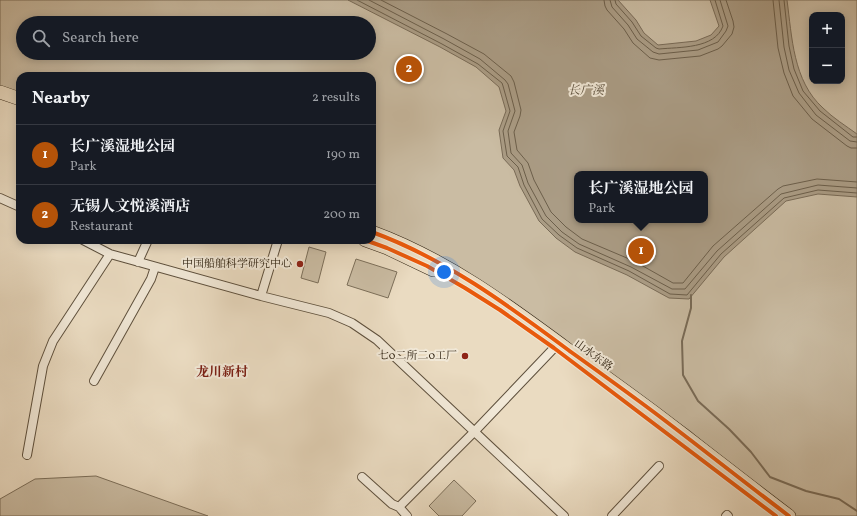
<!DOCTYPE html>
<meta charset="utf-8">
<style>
:root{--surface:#171b24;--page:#20242c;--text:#f1f3f6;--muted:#9ea1a6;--line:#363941;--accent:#b45309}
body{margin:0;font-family:Vollkorn,"Noto Serif SC",serif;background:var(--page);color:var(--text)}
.controls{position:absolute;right:12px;top:12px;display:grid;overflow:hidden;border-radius:8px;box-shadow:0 2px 10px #0003}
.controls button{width:36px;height:36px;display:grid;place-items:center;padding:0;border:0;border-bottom:1px solid var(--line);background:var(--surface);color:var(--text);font:20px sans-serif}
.you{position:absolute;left:444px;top:272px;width:14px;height:14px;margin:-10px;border:3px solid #fff;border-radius:50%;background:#1a73e8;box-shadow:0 0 0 6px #1a73e833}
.badge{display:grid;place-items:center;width:26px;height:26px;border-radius:50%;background:var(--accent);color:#fff;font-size:13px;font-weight:700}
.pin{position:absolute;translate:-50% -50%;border:2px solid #fff;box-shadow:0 1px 4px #0006}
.popup{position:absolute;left:574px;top:171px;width:134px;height:52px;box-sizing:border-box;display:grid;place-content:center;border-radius:8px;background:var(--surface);filter:drop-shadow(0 1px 3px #0005);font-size:13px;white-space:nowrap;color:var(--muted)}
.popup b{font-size:15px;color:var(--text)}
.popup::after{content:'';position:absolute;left:50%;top:100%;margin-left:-8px;border:8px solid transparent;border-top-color:var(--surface)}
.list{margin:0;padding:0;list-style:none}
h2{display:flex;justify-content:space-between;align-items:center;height:52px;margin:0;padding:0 16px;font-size:17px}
h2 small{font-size:13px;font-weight:400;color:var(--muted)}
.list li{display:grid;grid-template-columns:26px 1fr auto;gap:12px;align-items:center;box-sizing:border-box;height:60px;padding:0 16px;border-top:1px solid var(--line)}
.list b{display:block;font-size:15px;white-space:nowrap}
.list p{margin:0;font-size:13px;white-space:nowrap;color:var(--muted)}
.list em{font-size:13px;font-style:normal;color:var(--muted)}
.icon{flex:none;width:22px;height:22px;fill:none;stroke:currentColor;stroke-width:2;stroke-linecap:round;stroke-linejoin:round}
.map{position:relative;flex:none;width:857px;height:516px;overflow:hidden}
.search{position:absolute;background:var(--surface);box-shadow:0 2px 10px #0003;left:16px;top:16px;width:360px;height:44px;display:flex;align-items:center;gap:10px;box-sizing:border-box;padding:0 14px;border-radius:22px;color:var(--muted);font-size:15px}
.panel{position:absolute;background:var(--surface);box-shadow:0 2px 10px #0003;left:16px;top:72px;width:360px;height:172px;border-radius:12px}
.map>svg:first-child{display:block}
</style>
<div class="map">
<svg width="857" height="516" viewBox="0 0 857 516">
<rect width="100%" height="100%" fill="#eadbc1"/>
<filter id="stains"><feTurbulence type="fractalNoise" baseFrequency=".005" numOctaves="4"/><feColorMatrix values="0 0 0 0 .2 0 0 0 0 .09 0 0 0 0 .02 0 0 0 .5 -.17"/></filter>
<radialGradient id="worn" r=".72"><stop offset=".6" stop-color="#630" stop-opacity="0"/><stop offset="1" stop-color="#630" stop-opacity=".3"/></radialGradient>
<path fill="#cabca3" stroke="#7c6f5a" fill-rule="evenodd" d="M 0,0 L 857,0 L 857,516 L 796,516 L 764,492 L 690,431 L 592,361 L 520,307 L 453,264 L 372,228 L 372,76 L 20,76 L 20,94 L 0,86 ZM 812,15 L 842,15 L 842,81 L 812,81 ZM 23,23 L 369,23 L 369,53 L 23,53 ZM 577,174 L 705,174 L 705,220 L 577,220 Z
M 309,247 L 326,252 L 318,283 L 301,278 Z
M 356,259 L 397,272 L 388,298 L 347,285 Z
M 96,476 L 208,516 L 0,516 L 0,499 L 35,479 Z
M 454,480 L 476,501 L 462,516 L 439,516 L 429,506 Z"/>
<path fill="#aa9c85" stroke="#796b57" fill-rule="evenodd" d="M 348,0 L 618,0 L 636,20 L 644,33 L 658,45 L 696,41 L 711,35 L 719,26 L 710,0 L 787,0 C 792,37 793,81 823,108 C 833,118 846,126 857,134 L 857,197 L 818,194 L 786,201 L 724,257 L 689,299 L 669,298 L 627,275 L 575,252 L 556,238 L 539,221 L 520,186 L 514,170 L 503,158 L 499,130 L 506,111 L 499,87 L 476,67 L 440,47 ZM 577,174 L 705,174 L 705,220 L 577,220 Z"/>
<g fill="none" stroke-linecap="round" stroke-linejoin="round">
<path stroke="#6c5f4b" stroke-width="1" d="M 357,0 L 442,44 L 478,64 L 502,83 L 503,86 L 510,111 L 503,131 L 507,156 L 518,167 L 524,185 L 542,219 L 559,235 L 577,248 L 629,271 L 670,294 L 687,295 L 721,254 L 784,198 L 818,190 L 857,193
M 369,0 L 444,39 L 480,59 L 505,80 L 508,84 L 515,111 L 508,131 L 511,153 L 522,165 L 528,183 L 546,216 L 562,232 L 579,244 L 631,267 L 672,289 L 685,289 L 717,251 L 781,194 L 818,185 L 857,188
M 381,0 L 447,34 L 484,54 L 511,76 L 514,82 L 521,110 L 520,116 L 514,132 L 517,150 L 528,163 L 534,180 L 551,212 L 566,227 L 582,239 L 634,261 L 673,283 L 683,283 L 713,246 L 778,189 L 783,186 L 817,179 L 857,182
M 604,0 L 605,6 L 607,10 L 624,29 L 633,43 L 650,58 L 659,60 L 700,56 L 718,49 L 722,46 L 732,34 L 734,27 L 733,21 L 726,0
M 610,0 L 612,7 L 628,25 L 637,39 L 653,52 L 659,54 L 698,50 L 718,42 L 726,31 L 728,26 L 720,0
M 615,0 L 616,4 L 632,22 L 641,36 L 656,48 L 659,49 C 679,47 715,49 723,26 L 715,0
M 773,0 L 778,48 L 784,73 L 793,96 L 812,119 L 847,146 L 851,148 L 857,148
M 779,0 L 784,47 L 789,70 L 799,93 L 816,115 L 850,141 L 857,142
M 784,0 L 789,46 L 794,69 L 803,91 L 820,111 L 853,137 L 857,137"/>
<path stroke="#796b57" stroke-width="2" d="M 691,295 L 691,308 L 682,341 L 683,375 L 698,401 L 729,429 L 751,452 L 770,477 L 806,491 L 839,499 L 857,511"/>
<defs>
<path id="minor" d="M 0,198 L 20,207
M 83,240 L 110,254 L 261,296 L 329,313 L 352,323 L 377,340 L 564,516
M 138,262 L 148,240
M 261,296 L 278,240
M 94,381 L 151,279 L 155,267
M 27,455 L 43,366 L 53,341 L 110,254
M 362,477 L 392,504 L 399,507 L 407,516
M 399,507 L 474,432 L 554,348
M 612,516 L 659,466
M 726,516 L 727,515 L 728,516"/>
<path id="trunk" d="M 0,92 L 20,99
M 372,232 C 446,259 509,306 571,352 C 599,372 627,392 655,413 C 700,447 744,482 789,516
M 365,240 L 387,248 L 433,270"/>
</defs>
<use href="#minor" stroke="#5e503d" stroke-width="10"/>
<use href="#trunk" stroke="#2f2211" stroke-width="14"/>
<use href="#minor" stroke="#f1e8d7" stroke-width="8"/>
<use href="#trunk" stroke="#eadbc1" stroke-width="13"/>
<defs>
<path id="cycleway" d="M 372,232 C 446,259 509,306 571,352 C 599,372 627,392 655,413 C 700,447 744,482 789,516
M 365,240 L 387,248 L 427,266 L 465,288 L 500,310 L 554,348 L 776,516"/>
</defs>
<use href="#cycleway" stroke="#f1e8d7" stroke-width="6"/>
<use href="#cycleway" stroke="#e8590c" stroke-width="4"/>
</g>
<g fill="#8f2418" stroke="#f1e8d7" stroke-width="1.5">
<circle cx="300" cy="264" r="4"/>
<circle cx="465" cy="356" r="4"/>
</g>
<g text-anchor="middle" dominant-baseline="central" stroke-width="4" stroke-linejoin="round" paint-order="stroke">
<g font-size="11" fill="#2f2211" stroke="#f1e8d7" text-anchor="end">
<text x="292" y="264">中国船舶科学研究中心</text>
<text x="457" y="356">七0二所二0工厂</text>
</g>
<g font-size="11" fill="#2f2211" stroke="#f1e8d7">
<text transform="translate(593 356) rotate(36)">山水东路</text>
</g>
<g font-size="12" font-style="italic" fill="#5a4d3a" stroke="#f1e8d7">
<text x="586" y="91">长广溪</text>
</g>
<g font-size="13" font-weight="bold" fill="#7a1f14" stroke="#f1e8d7">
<text x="222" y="373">龙川新村</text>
</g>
</g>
<rect width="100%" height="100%" filter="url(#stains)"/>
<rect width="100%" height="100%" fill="url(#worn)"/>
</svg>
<div class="controls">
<button>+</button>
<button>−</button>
</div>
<div class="you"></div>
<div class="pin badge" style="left:641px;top:251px">1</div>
<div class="popup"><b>长广溪湿地公园</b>Park</div>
<div class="pin badge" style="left:409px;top:69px">2</div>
<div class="search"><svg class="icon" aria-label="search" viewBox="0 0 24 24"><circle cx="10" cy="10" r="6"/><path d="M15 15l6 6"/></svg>Search here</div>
<section class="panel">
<h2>Nearby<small>2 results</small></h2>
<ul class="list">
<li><span class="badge">1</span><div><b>长广溪湿地公园</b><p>Park</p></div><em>190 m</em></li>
<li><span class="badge">2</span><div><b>无锡人文悦溪酒店</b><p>Restaurant</p></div><em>200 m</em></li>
</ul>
</section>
</div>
